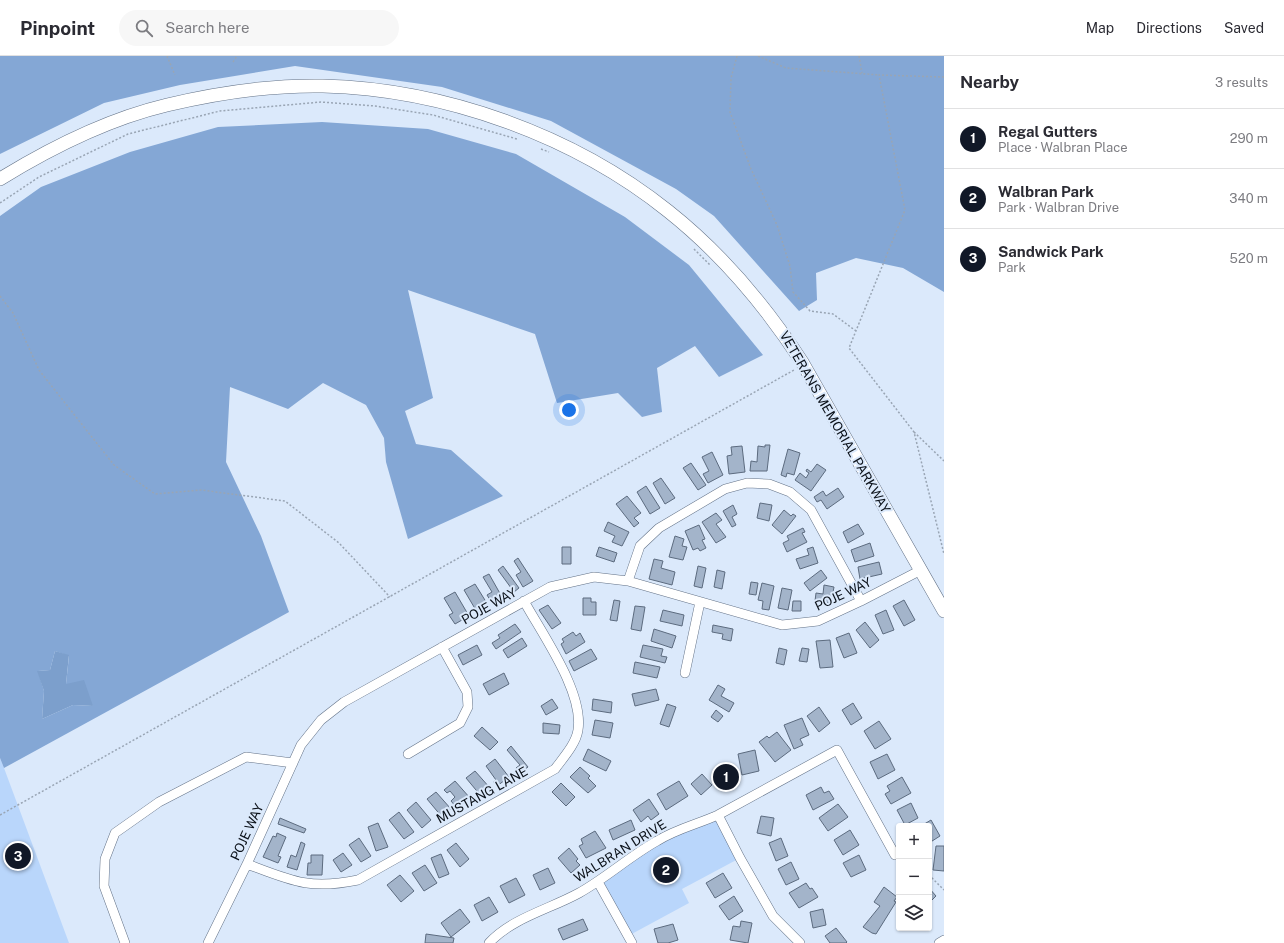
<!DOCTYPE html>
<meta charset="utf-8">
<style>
:root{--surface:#fff;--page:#f7f7f7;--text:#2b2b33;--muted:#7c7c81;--line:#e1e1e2;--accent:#111827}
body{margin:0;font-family:"Public Sans",sans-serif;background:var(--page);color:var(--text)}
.controls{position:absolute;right:12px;bottom:12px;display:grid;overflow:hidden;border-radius:4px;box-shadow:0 1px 3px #0004}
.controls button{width:36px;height:36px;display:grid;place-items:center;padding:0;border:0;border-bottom:1px solid var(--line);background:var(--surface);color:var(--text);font:20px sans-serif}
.you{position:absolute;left:569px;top:354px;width:14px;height:14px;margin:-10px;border:3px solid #fff;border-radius:50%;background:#1a73e8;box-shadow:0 0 0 6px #1a73e833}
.badge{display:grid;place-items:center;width:26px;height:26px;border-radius:50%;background:var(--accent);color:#fff;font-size:13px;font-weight:700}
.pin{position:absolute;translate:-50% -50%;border:2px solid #fff;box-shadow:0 1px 4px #0006}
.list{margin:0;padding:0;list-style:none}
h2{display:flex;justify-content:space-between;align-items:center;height:52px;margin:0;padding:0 16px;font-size:17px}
h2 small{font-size:13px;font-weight:400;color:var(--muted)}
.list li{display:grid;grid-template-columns:26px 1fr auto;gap:12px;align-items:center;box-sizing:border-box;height:60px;padding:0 16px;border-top:1px solid var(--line)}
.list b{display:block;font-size:15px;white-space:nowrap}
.list p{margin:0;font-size:13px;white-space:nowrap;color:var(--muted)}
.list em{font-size:13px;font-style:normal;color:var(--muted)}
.icon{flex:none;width:22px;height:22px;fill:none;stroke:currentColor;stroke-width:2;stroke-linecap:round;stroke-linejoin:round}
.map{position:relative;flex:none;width:944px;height:887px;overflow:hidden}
header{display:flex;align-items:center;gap:24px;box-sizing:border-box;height:56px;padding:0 20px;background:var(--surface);border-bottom:1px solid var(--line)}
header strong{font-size:19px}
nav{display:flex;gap:22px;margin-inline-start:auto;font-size:14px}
.search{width:280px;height:36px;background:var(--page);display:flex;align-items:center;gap:10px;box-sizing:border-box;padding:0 14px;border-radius:22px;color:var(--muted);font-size:15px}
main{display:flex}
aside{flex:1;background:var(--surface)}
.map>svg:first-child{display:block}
</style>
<header>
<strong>Pinpoint</strong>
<div class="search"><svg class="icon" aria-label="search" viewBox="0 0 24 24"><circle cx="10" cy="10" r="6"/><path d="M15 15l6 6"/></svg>Search here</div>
<nav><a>Map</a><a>Directions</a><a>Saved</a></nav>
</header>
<main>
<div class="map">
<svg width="944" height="887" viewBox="0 0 944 887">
<rect width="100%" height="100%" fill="#dbe9fb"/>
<path fill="#b9d6fb" d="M 0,702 L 4,712 L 69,887 L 0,887 Z
M 718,759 L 740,802 L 682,833 L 689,847 L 628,880 L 598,826 L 655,786 Z"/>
<path fill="#84a7d5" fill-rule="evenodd" d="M 0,0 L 944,0 L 944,236 L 903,212 L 856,202 L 816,217 L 817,244 L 799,255 L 714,160 L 676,133 L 551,65 L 442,31 L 295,10 L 180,29 L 104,47 L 0,98 Z
M 322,66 L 428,73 L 516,98 L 625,161 L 689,209 L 763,299 L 719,321 L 695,290 L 657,312 L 662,356 L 642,361 L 618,337 L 557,347 L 535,278 L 408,234 L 433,342 L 405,355 L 416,388 L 451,394 L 503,440 L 408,483 L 386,406 L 384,382 L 366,349 L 323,327 L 288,353 L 230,331 L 226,406 L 261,480 L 289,556 L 4,712 L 0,702 L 0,160 L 41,131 L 130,96 L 218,71 ZM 55,595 L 69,600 L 66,628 L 93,650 L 73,649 L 42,663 L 44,635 L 38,615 L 50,614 Z"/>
<path fill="#7c9fcc" d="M 55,595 L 69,599 L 66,628 L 84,624 L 93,650 L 73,649 L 42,663 L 44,635 L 37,615 L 50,614 Z"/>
<path fill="#a3b4ca" stroke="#5c6b7f" d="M 765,389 L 770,389 L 767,415 L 750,415 L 751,405 L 757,406 L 758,390 L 765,391 Z
M 742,390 L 745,416 L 729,418 L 727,400 L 732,399 L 731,391 Z
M 788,393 L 800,397 L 794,419 L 787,417 L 786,421 L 781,419 Z
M 712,396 L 723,419 L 708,427 L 703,418 L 709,415 L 702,401 Z
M 691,407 L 706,429 L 698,434 L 683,412 Z
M 817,408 L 826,414 L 811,435 L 795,424 L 800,417 L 806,422 L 809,417 L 806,415 L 807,413 L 811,416 Z
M 661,422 L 675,442 L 665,448 L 653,427 Z
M 646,430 L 660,452 L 650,458 L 637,436 Z
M 838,432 L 844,441 L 827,453 L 821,444 L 817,446 L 814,441 L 823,435 L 826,440 Z
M 627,440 L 641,457 L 634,462 L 639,467 L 634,471 L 616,448 Z
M 760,447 L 772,449 L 769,465 L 757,462 Z
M 733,449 L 737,458 L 732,461 L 736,469 L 732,471 L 723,455 Z
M 784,454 L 791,460 L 793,458 L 796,460 L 782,478 L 772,469 Z
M 716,457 L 722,464 L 716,468 L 726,481 L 716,487 L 702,466 Z
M 608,466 L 629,476 L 622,490 L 612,486 L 615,480 L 604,475 Z
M 858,468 L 864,478 L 848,487 L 843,476 Z
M 699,469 L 705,483 L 702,484 L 706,492 L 700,495 L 698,492 L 693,494 L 685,475 Z
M 803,472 L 805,476 L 802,477 L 807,486 L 787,496 L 783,487 L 789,484 L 787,480 Z
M 675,480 L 684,483 L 682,490 L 687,491 L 683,504 L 669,501 Z
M 870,487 L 874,500 L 855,506 L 851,494 Z
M 562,491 L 571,491 L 571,508 L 562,508 Z
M 599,491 L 617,497 L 614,506 L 596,500 Z
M 813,491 L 818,507 L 800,513 L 796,503 L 809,499 L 807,493 Z
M 518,502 L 533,525 L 523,531 L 516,519 L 521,516 L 514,505 Z
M 654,503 L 663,505 L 661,512 L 675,516 L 672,529 L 649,523 Z
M 879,506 L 882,518 L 860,523 L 858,511 Z
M 503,510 L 519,532 L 514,536 L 498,514 Z
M 698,510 L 706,512 L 702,532 L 694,530 Z
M 717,514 L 725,516 L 722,533 L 714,531 Z
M 821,514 L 827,522 L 810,535 L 804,527 Z
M 489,518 L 502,541 L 492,547 L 487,539 L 492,536 L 483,521 Z
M 751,526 L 758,527 L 756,539 L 749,538 Z
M 762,527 L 774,530 L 769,554 L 762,553 L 763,545 L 758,544 Z
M 475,528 L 488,549 L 477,556 L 464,534 Z
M 824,529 L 834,531 L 831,547 L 815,545 L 816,537 L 823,538 Z
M 782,532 L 792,534 L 788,554 L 778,552 Z
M 455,536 L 469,560 L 455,568 L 449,559 L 453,557 L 444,542 Z
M 583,542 L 591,542 L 591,546 L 596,546 L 596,559 L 583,559 Z
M 614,544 L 620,545 L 617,565 L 610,564 Z
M 904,544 L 915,564 L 904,570 L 893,550 Z
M 793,545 L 801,545 L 801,555 L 792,555 Z
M 548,549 L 561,567 L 552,573 L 539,554 Z
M 635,550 L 645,551 L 641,575 L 631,573 Z
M 663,554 L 684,559 L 682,570 L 660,565 Z
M 886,554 L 894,574 L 883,578 L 875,559 Z
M 865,566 L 879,584 L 870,592 L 856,574 Z
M 515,568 L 521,576 L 496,593 L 492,587 L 500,582 L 498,579 Z
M 713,569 L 733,573 L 731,585 L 722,583 L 723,578 L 712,576 Z
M 654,573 L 676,580 L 672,592 L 651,585 Z
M 573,576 L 576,580 L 580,577 L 585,586 L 566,598 L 561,588 L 564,586 L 562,583 Z
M 849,577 L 857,597 L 844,602 L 836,582 Z
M 522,582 L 527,590 L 508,602 L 503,594 Z
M 830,584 L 833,611 L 820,612 L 816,585 Z
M 477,589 L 482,599 L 463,609 L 458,599 Z
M 643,589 L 663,593 L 661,600 L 667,601 L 665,607 L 640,601 Z
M 779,592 L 787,594 L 784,609 L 776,607 Z
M 802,592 L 809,593 L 807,606 L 799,605 Z
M 591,593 L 597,603 L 574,615 L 569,605 Z
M 635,606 L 660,611 L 657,622 L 633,617 Z
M 504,617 L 509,628 L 489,639 L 483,628 Z
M 718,629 L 725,633 L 721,640 L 734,647 L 729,656 L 709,644 Z
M 656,633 L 659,644 L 635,650 L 632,638 Z
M 552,643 L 558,652 L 546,659 L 541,650 Z
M 593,643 L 612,646 L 611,657 L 592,654 Z
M 853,647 L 862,662 L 851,669 L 842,654 Z
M 667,648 L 676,651 L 669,671 L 660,668 Z
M 819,651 L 830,667 L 819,676 L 807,660 Z
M 716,654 L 723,660 L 718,666 L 711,661 Z
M 802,662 L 809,679 L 800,683 L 803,689 L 794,693 L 784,669 Z
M 595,664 L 613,667 L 610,682 L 592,679 Z
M 879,665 L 891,683 L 875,693 L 864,675 Z
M 543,667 L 560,669 L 559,678 L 543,677 Z
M 482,671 L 498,686 L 490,694 L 474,680 Z
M 777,676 L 791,694 L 775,706 L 759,686 L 767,680 L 769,682 Z
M 511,690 L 528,711 L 520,717 L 516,712 L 520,709 L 507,694 Z
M 588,693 L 611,705 L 606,715 L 583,704 Z
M 755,694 L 759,715 L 742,719 L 738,698 Z
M 887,698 L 895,714 L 878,723 L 870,706 Z
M 495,703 L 509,721 L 497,730 L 493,726 L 496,724 L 486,710 Z
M 730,710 L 736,726 L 722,732 L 716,715 Z
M 580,711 L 590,720 L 588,722 L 596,730 L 588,737 L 570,721 Z
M 475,715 L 490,732 L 481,740 L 466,722 Z
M 702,718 L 712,729 L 701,739 L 691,728 Z
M 902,721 L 911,737 L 891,748 L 885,738 L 890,735 L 887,730 Z
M 455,725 L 470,742 L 457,752 L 451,745 L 455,741 L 450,735 L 447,737 L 444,734 Z
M 679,725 L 688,740 L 666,754 L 657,738 Z
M 561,727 L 575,741 L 566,750 L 552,736 Z
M 821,731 L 824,737 L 829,735 L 834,743 L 813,754 L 806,739 Z
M 436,736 L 451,753 L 442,761 L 427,743 Z
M 649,743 L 659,758 L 651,764 L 648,760 L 641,766 L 633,754 Z
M 416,746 L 431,764 L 422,772 L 407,754 Z
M 911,747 L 918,762 L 905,769 L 897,754 Z
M 838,748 L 848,761 L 828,775 L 819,762 Z
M 399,756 L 414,776 L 404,783 L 389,764 Z
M 761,760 L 774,762 L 771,780 L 757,777 Z
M 280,762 L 306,773 L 304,777 L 278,768 Z
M 631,764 L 635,774 L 613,784 L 609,774 Z
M 931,764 L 940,780 L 929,787 L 929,770 L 921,770 Z
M 378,767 L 388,791 L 376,795 L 368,771 Z
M 850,774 L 859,789 L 843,799 L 834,784 Z
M 595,775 L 606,792 L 586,802 L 579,790 L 583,788 L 581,783 Z
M 277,777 L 286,781 L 278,800 L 281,801 L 278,807 L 263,801 L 273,780 L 276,781 Z
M 359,782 L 371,800 L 361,806 L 349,789 Z
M 781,782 L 788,800 L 776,805 L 769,787 Z
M 301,786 L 305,788 L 297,814 L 287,811 L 291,799 L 296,801 Z
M 456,787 L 469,803 L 460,811 L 447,794 Z
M 936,790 L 944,790 L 944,815 L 933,814 Z
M 569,792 L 578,803 L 576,805 L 580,809 L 571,817 L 558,802 Z
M 343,797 L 352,809 L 341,816 L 333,804 Z
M 441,798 L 449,818 L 439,822 L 431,802 Z
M 311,799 L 323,799 L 322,819 L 307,819 L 308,807 L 311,807 Z
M 859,799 L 866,814 L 851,821 L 843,807 Z
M 791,806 L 799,823 L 786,829 L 778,813 Z
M 425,809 L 437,827 L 424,835 L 412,817 Z
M 548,812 L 555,827 L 540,834 L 533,819 Z
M 723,817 L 732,832 L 715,842 L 706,827 Z
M 400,819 L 414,835 L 401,846 L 387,829 Z
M 516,822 L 525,839 L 509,847 L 500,830 Z
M 806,827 L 810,833 L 812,832 L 818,841 L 799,852 L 789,837 Z
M 884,831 L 897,841 L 894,845 L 896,846 L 876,878 L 872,877 L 863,871 L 880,850 L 874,846 Z
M 929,832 L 936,840 L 929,847 Z
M 734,840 L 743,855 L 729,864 L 719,850 Z
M 489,841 L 498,856 L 482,865 L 474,849 Z
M 460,853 L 470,866 L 451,881 L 441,867 Z
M 823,853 L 826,869 L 813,872 L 810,856 Z
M 583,863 L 588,874 L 563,884 L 558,873 Z
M 741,865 L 752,867 L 748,887 L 730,884 L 733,870 L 740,871 Z
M 673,868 L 678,884 L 668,887 L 658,887 L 654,873 Z
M 836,872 L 847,886 L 846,887 L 830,887 L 825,880 Z
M 426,878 L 454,882 L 453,887 L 425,887 Z"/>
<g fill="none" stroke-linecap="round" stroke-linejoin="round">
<defs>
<path id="minor" d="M 628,525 L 640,490 L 659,472 L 725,433 L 747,427 L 769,428 L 790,436 L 811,454 L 861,545
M 685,617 L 700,546
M 408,698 L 460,667 L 468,651 L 467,636 L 442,591
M 718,759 L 837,694 L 895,799
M 247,808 C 292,825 309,834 358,824 L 555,713 C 563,702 576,688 578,674 C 584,636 542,578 524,545
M 598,826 L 632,887
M 125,887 L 104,830 L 105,803 L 115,777 L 159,746 L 246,701 L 293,707
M 208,887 L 247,808 L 301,689 L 321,664 L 344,646 L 550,531 L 594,521 L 628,525 L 782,569 L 818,565 L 861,545 L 921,514
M 489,887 C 512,862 550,853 579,837 C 606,822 630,800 657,785 C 676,773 698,768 718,759 L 740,802 L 773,860 L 800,887
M 939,887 L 944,884"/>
<path id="secondary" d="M 0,123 C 52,91 108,63 167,49 C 217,37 271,29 323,30 C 444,33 573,79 668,155 C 721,197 765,249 802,306 L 944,555"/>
</defs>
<use href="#minor" stroke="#637287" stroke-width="10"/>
<use href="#secondary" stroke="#637287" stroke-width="14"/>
<path stroke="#99a5b4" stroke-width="1.5" stroke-dasharray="2 2" stroke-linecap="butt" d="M 167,0 L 175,19
M 737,0 L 731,22 L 730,56 L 751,113 L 777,169 L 790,210 L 793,236 L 810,255 L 833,258 L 856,275
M 758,0 L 786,12 L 879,19
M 859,0 L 862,17
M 233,6 L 237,0
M 944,21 L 879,19 L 905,154 L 849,292 L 914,376 L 944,498
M 541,93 L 549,96
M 0,147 L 39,121 L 128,78 L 220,55 L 321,46 L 375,50 L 433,59 L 517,83
M 694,193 L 711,210
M 0,240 L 13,257 L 39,314 L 114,409 L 155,438 L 201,434 L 285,445 L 339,487 L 390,541
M 914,376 L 944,405
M 0,759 L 794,314
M 929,819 L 944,834"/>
<use href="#minor" stroke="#fff" stroke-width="9"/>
<use href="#secondary" stroke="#fff" stroke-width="13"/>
</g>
<g text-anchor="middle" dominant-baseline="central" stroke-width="4" stroke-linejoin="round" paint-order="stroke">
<g font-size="13" fill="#0b1119" stroke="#dbe9fb">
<text transform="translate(835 366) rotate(60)">VETERANS MEMORIAL PARKWAY</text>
<text transform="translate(843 538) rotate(-25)">POJE WAY</text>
<text transform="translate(489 550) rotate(-29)">POJE WAY</text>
<text transform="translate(482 739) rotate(-29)">MUSTANG LANE</text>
<text transform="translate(247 776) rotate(-65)">POJE WAY</text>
<text transform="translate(620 795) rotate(-32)">WALBRAN DRIVE</text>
</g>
</g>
</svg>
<div class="controls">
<button>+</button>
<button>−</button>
<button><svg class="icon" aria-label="layers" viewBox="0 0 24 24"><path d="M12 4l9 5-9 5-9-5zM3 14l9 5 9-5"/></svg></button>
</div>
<div class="you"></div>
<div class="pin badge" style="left:726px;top:721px">1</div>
<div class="pin badge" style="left:666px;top:814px">2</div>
<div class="pin badge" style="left:18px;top:800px">3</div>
</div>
<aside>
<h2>Nearby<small>3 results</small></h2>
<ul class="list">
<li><span class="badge">1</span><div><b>Regal Gutters</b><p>Place · Walbran Place</p></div><em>290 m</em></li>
<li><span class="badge">2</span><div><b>Walbran Park</b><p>Park · Walbran Drive</p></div><em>340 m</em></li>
<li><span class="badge">3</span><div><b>Sandwick Park</b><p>Park</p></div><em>520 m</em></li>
</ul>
</aside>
</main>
